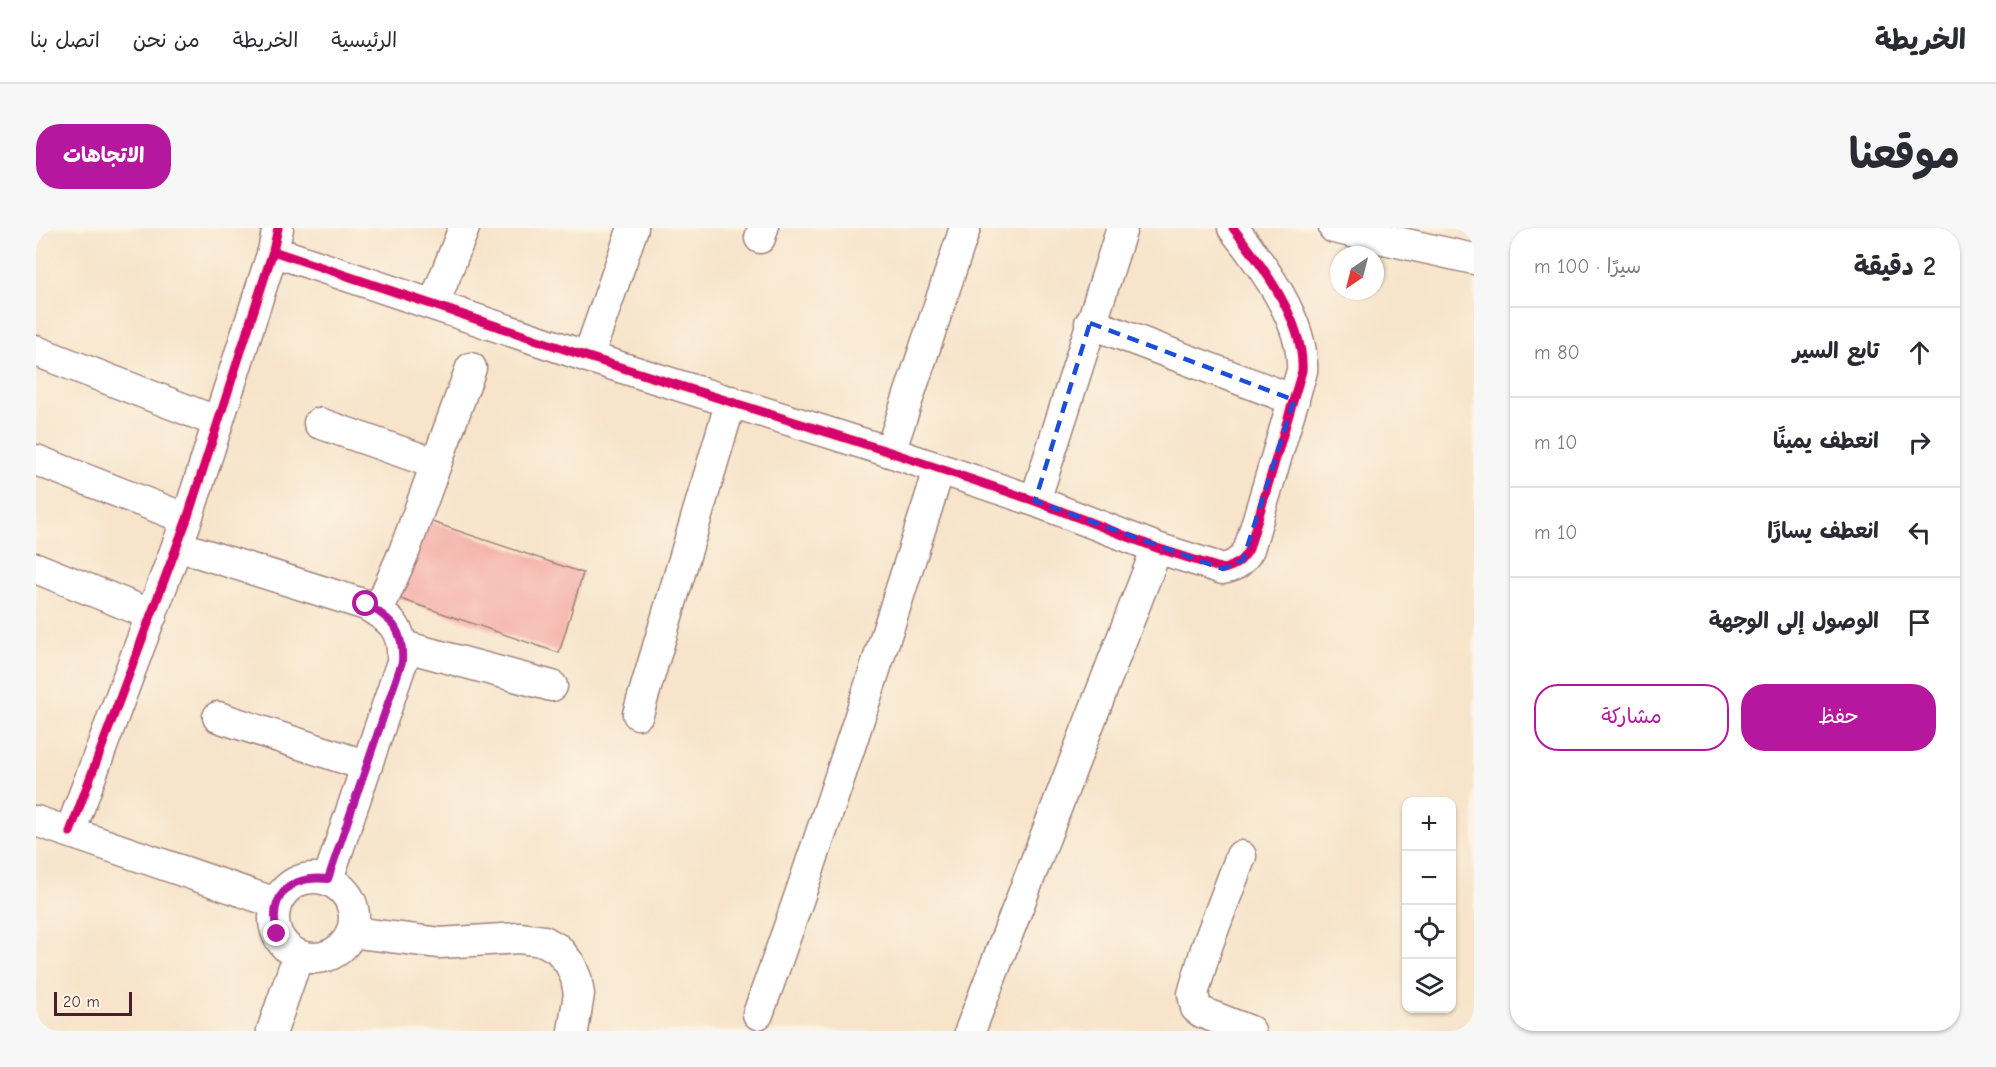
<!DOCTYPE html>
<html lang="ar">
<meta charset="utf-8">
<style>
:root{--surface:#fff;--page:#f7f7f7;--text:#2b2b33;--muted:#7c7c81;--line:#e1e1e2;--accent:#b5179e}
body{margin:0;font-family:"Comic Neue","Playpen Sans Arabic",sans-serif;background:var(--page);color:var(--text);direction:rtl}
.controls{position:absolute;right:18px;bottom:18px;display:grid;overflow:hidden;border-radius:12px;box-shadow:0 2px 4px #0004}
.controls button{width:54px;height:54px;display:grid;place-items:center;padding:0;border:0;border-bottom:2px solid var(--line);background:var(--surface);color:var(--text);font:30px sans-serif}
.compass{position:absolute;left:1294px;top:18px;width:54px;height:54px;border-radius:50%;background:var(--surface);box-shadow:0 2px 4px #0004;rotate:215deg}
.scale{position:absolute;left:18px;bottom:15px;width:78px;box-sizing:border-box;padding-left:6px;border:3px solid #4a1f2b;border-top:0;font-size:16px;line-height:21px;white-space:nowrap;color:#4a1f2b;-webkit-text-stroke:4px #fcf5e5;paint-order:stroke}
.stop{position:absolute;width:18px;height:18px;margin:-14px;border:4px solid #b5179e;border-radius:50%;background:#fff}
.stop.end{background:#b5179e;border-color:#fff;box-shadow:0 2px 6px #0008}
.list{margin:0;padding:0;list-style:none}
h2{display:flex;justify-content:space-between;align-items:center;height:78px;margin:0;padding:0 24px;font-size:26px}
h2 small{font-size:20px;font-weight:400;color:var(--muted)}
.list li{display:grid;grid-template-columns:39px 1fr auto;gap:18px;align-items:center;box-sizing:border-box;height:90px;padding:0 24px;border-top:2px solid var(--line)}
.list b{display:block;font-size:22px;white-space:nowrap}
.list em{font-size:20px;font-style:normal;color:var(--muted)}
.actions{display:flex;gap:12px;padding:18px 24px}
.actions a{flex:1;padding:14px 0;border:2px solid var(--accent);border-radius:24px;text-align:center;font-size:21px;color:var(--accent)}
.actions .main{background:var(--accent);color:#fff}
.icon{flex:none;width:33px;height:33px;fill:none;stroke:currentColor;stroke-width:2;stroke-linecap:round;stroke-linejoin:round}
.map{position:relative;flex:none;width:1438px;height:803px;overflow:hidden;direction:ltr;border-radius:24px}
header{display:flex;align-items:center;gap:36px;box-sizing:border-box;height:84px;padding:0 30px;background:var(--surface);border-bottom:2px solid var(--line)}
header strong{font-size:28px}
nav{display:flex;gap:33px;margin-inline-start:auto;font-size:21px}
.intro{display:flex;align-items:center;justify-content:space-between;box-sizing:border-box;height:144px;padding:0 36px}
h1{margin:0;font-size:42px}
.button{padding:15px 27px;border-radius:24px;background:var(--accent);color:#fff;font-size:21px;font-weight:700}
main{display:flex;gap:36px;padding:0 36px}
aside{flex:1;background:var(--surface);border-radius:24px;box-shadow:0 2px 4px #0004}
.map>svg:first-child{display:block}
</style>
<header>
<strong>الخريطة</strong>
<nav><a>الرئيسية</a><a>الخريطة</a><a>من نحن</a><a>اتصل بنا</a></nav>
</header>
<div class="intro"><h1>موقعنا</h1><a class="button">الاتجاهات</a></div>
<main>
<aside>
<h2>2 دقيقة<small>سيرًا · 100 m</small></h2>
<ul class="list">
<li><svg class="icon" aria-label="ahead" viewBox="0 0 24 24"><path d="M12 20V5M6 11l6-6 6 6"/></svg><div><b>تابع السير</b></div><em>80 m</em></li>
<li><svg class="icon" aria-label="right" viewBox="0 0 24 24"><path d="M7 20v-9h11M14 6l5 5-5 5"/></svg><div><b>انعطف يمينًا</b></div><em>10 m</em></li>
<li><svg class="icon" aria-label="left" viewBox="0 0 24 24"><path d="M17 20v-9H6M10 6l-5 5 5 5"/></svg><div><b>انعطف يسارًا</b></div><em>10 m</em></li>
<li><svg class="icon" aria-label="arrive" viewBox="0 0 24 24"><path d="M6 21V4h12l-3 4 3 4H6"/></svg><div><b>الوصول إلى الوجهة</b></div></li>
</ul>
<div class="actions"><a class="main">حفظ</a><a>مشاركة</a></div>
</aside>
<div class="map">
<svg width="1438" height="803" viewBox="0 0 1438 803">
<rect width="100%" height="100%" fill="#fcf5e5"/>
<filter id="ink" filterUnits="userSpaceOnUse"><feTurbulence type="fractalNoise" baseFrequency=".0167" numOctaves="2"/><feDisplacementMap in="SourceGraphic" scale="12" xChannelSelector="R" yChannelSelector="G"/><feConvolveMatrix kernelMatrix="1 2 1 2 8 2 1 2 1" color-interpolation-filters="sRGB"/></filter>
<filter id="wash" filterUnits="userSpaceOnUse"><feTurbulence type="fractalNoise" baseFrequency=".008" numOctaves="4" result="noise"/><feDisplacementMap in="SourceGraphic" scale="24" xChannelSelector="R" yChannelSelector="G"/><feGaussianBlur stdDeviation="1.35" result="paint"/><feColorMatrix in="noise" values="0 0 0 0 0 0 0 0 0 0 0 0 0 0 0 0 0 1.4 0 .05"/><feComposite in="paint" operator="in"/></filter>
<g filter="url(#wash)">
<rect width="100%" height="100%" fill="#f7e4cb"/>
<g id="blocks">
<path fill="#f4aea8" d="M 387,291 L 547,345 L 523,425 L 353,367 Z"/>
</g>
</g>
<g filter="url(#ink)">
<use href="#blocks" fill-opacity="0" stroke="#a0827b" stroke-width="1.5"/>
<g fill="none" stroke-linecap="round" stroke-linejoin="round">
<defs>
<path id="minor" d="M 1298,0 L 1438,31
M 724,10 L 727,0
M 237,23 L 552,129 L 854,224 L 999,273 L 1121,320 L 1187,341 C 1200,338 1206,333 1213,321 L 1266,143 C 1269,94 1226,37 1197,0
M 398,76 L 428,0
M 1054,95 L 1258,172
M 0,123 L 182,194
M 552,129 L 597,0
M 283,195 L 400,236
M 854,224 L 929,0
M 0,232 L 151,291
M 999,273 L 1086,0
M 142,318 L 330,377 C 357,392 368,402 366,434 L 292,651
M 0,340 L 116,387
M 342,383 L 368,324 L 435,140
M 367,418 L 516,458
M 602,486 L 695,173
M 182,489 L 331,538
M 0,593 L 240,675
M 34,604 L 151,291 L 237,23 L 242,0
M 1205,628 L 1170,721 L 1157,766 L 1160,780 L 1165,784 L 1214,803
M238 690a40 40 0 1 1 80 0a40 40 0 1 1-80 0Z
M 315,704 L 404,715 L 483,710 L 508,713 L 522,721 L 534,736 L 540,750 L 543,766 L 537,803
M 722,786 C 787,606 845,424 903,242
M 236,803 L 262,728
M 934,803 L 1121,320"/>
</defs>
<use href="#minor" stroke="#a0827b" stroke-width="33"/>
<use href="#minor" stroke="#fff" stroke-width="30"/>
<defs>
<path id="cycleway" d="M 237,23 L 552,129 L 854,224 L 999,273 L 1121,320 L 1187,341 C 1200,338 1206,333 1213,321 L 1266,143 C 1269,94 1226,37 1197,0
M 34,604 L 151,291 L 237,23 L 242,0"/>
</defs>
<use href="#cycleway" stroke="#fcf5e5" stroke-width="13"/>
<use href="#cycleway" stroke="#d6006c" stroke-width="9"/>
</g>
</g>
<g fill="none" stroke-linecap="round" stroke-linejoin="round" filter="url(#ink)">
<path stroke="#b5179e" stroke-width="8" d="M 241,706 C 232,668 253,647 292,651 L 366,434 C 368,402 357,392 330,376"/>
</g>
<path fill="none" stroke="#1d4ed8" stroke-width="4.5" stroke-dasharray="12 8" stroke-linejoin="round" d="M 1054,95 L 1258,172 L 1207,332 L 1187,341 L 999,273 Z"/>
</svg>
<div class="controls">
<button>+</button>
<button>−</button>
<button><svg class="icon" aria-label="locate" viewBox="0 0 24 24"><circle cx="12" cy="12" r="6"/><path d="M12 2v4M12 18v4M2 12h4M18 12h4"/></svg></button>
<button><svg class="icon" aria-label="layers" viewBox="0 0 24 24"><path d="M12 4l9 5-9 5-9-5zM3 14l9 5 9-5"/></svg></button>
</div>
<svg class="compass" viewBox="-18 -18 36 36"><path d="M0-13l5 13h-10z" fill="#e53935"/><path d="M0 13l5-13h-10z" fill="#7c7c81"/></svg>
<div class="scale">20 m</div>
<div class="stop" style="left:330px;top:376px"></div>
<div class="stop end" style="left:241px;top:706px"></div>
</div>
</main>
